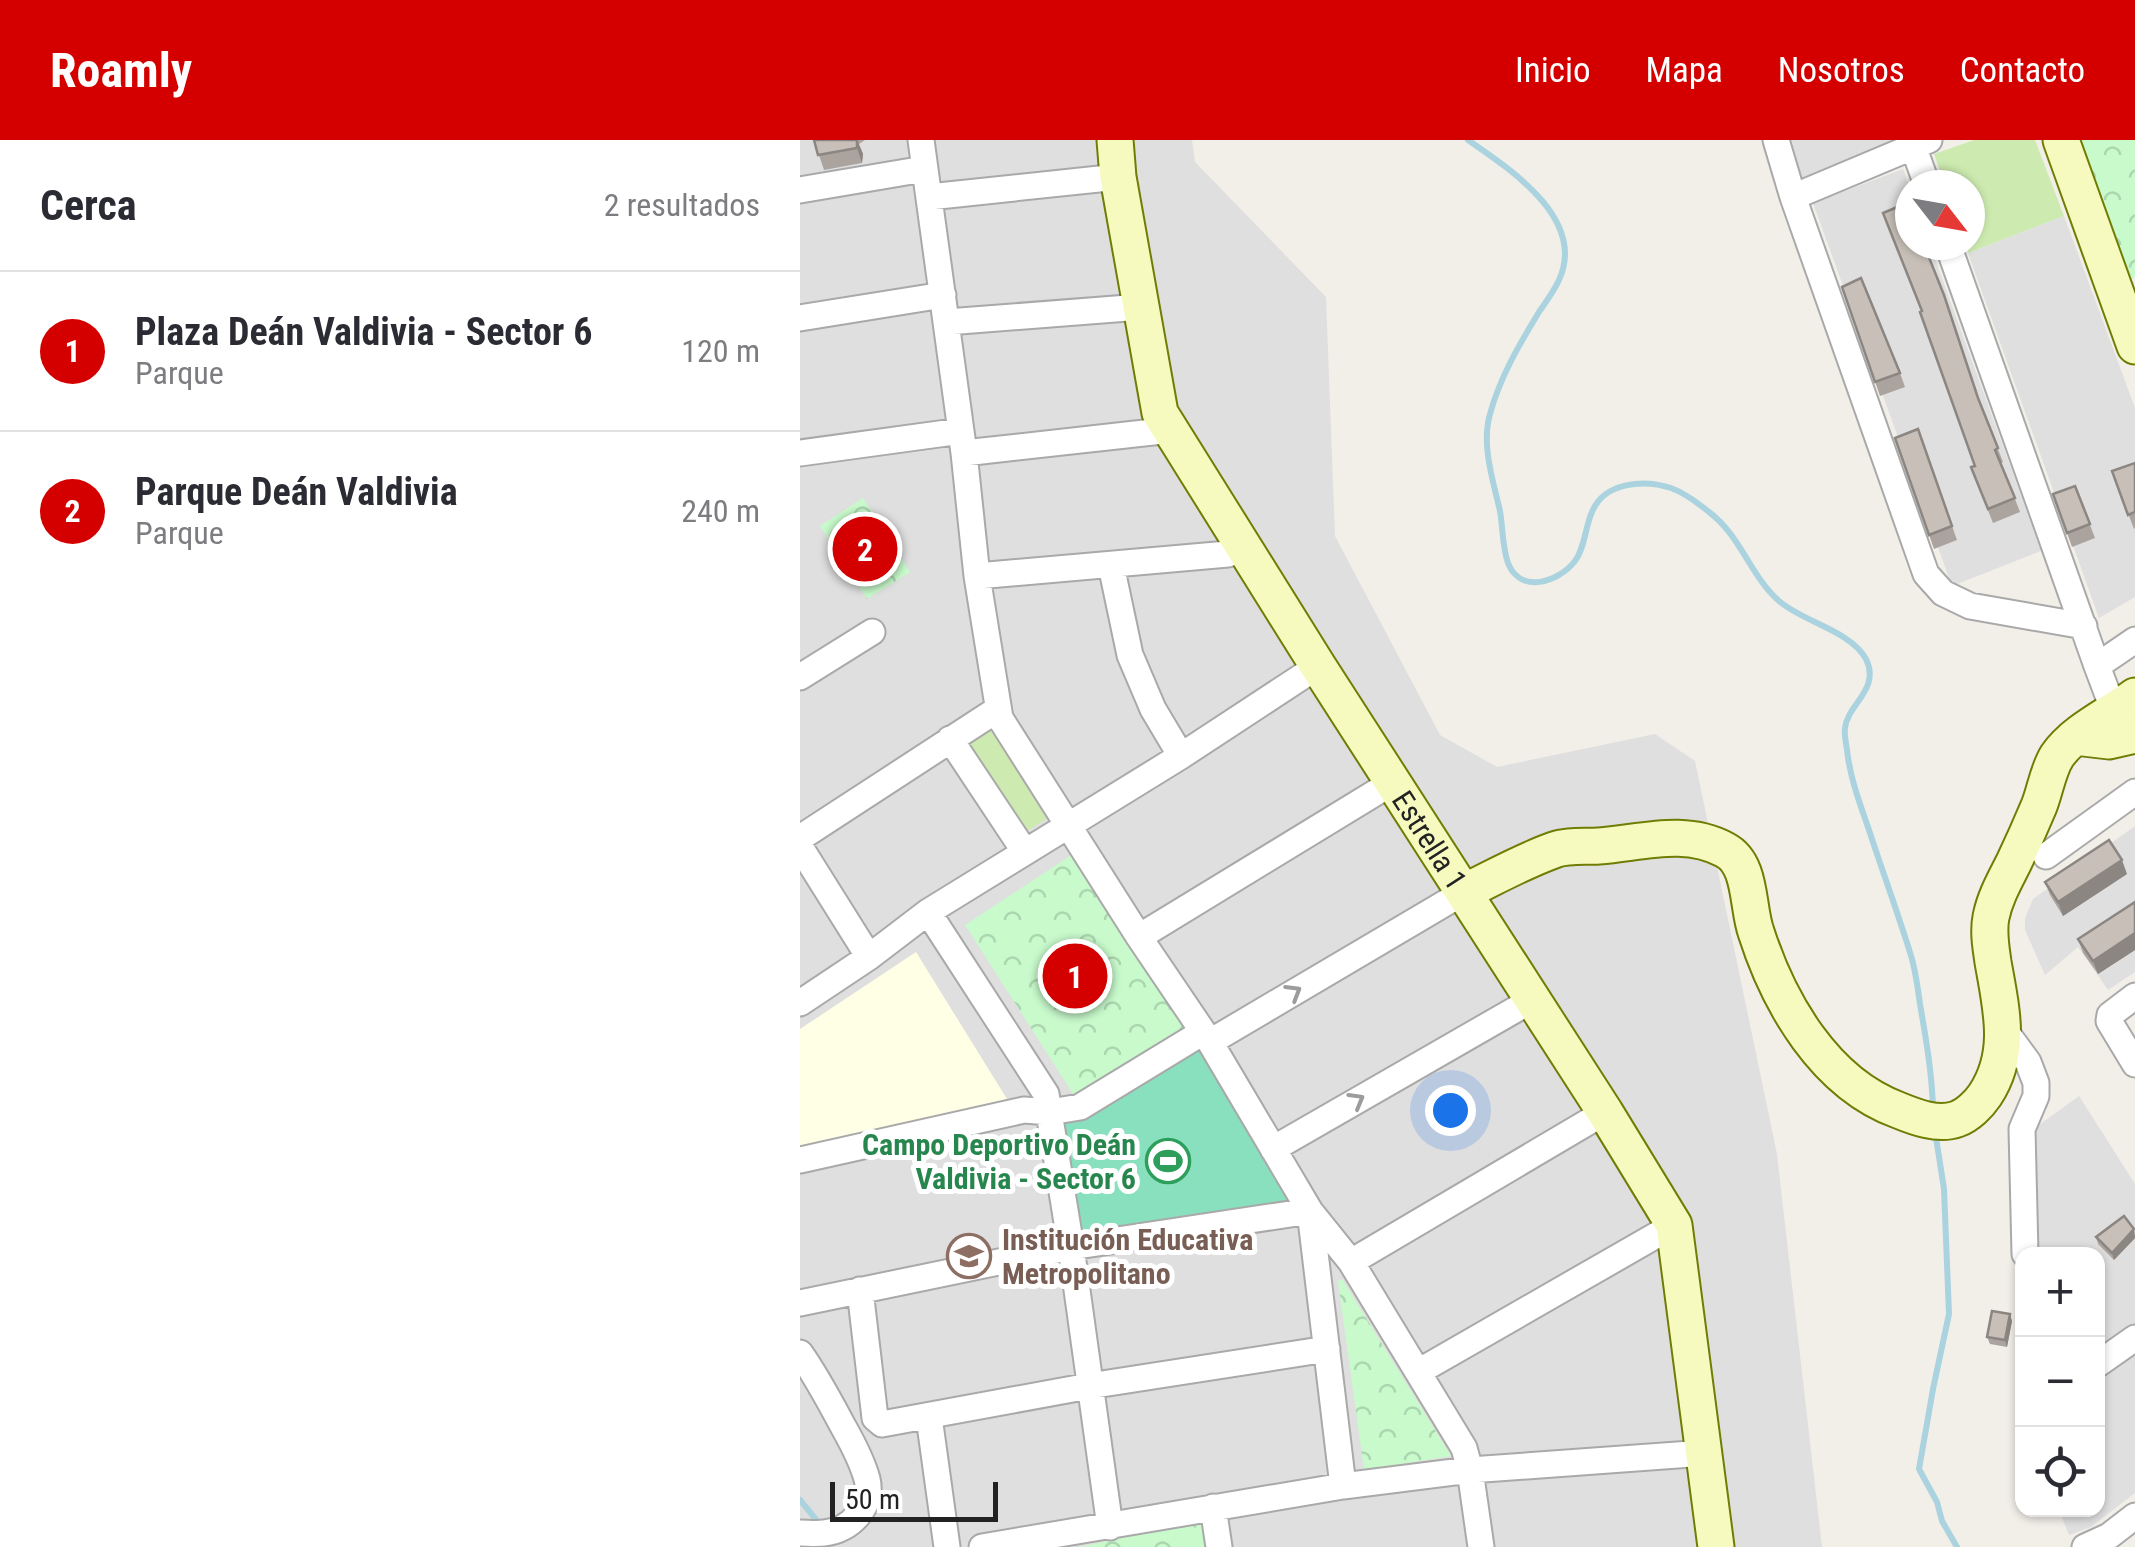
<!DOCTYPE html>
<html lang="es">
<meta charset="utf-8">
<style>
:root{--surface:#fff;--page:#f7f7f7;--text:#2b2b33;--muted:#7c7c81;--line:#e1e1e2;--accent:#d40000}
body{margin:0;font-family:"Roboto Condensed",sans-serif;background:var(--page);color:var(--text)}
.controls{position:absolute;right:30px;bottom:30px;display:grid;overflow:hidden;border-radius:20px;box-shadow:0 2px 8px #0004}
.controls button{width:90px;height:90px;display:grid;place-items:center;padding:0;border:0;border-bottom:2px solid var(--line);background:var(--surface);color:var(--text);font:50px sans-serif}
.compass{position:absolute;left:1095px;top:30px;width:90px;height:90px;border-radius:50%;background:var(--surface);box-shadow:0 2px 8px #0004;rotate:121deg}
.scale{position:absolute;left:30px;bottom:25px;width:168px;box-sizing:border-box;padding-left:10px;border:5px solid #222;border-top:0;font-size:28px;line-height:35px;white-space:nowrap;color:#222;-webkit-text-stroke:8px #fff;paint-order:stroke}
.you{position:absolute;left:650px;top:970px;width:35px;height:35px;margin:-25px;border:8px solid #fff;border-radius:50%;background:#1a73e8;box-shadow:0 0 0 15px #1a73e833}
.badge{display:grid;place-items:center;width:65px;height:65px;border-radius:50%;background:var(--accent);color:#fff;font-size:32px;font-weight:700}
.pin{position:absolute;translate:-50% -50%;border:5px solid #fff;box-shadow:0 2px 10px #0006}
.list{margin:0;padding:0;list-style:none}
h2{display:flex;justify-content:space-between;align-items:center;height:130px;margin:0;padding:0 40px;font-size:42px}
h2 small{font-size:32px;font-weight:400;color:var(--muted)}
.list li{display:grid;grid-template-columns:65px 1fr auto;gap:30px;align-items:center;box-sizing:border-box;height:160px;padding:0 40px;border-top:2px solid var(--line)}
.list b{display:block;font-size:38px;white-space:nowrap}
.list p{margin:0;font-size:32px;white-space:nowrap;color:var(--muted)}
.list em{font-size:32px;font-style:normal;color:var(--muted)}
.icon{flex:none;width:55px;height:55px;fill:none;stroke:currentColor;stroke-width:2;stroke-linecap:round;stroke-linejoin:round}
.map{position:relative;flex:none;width:1335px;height:1407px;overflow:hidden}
header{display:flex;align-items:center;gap:60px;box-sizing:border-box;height:140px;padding:0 50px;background:var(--accent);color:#fff}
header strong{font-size:48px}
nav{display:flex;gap:55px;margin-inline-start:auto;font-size:35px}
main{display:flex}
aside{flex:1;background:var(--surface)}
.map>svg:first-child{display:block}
</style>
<header>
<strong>Roamly</strong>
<nav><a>Inicio</a><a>Mapa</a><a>Nosotros</a><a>Contacto</a></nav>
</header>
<main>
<aside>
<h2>Cerca<small>2 resultados</small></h2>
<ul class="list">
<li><span class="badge">1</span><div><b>Plaza Deán Valdivia - Sector 6</b><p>Parque</p></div><em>120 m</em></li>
<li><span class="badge">2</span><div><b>Parque Deán Valdivia</b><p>Parque</p></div><em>240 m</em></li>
</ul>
</aside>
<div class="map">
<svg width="1335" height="1407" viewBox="0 0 1335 1407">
<defs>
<pattern id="park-crowns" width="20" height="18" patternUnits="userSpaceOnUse" patternTransform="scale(2.5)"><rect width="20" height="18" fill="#c8facc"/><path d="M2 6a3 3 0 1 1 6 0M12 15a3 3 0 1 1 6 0" fill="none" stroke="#acd6af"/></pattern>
</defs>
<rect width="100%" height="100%" fill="#f2efe9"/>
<path fill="#e0dfdf" d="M 0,0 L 392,0 L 395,22 L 526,157 L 535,396 L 640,595 L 697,627 L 855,594 L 895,621 L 977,1014 L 1022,1407 L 0,1407 Z
M 991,0 L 1096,0 L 1002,39 Z
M 1103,29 L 1110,49 L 1110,105 L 1130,105 L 1241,411 L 1152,446 L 1013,63 Z
M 1264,76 L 1335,268 L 1335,457 L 1299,478 L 1168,113 Z
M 1335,686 L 1335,832 L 1308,850 L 1278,807 L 1245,835 L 1225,790 L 1225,778 L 1233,759 Z
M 1279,956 L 1335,1044 L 1335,1189 L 1298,1216 L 1298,1114 L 1236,1114 L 1232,990 Z
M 1335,1208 L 1335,1353 L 1291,1387 L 1269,1395 L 1259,1370 L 1298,1370 L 1298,1234 Z"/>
<path fill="#ffffe5" d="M 116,812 L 207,959 L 0,1010 L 0,889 Z"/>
<path fill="#cdebb0" d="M 1174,0 L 1235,0 L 1264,76 L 1168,113 L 1166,105 L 1170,105 L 1170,45 L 1145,45 L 1134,14 Z
M 190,584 L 249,677 L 226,692 L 167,599 Z"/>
<path fill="url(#park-crowns)" d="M 1275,0 L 1335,0 L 1335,137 L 1323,145 Z
M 63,358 L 110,432 L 67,459 L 20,386 Z
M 273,714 L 385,887 L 275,957 L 165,785 Z
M 542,1139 L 651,1316 L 564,1330 L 538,1141 Z
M 406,1380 L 409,1407 L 279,1407 Z"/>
<path fill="#88e0be" d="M 400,910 L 490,1062 L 281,1095 L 264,981 L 290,974 Z"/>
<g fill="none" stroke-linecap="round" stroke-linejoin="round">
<path stroke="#aad3df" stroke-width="6" d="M 668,0 C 710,29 787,79 759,140 C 754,151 746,162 739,172 C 719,205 700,237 690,274 C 681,305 693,340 700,371 C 703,388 702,406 708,423 C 720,454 758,443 775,421 C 785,408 785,387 792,372 C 804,342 844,339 871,348 C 885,353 898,363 909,372 C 941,396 951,437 979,461 C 1003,482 1051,491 1066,519 C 1081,549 1047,565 1045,588 C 1044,594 1046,603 1047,610 C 1050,638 1060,664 1069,690 C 1083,733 1099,776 1112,819 C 1116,834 1118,849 1120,864 C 1126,899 1132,933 1133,969
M 1135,991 L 1144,1049 L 1149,1174 L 1133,1249 L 1119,1329 L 1137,1362 L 1142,1381 L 1157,1407
M 0,1360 L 22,1387"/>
<defs>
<path id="street" d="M 121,0 L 164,313 L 177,436 L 200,578 L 339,797 L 410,902 L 510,1071 L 551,1122 L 664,1308 L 670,1330 L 681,1407
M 976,0 L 993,57 L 1126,434 L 1143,453 L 1170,466 L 1284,486
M 1111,0 L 1127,45
M 0,50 L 124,29
M 129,57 L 318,37
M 993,57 L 1129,0
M 1148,105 L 1297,526 L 1314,571 L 1323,584
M 0,178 L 143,155
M 147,182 L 341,167
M 0,313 L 161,291
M 164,313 L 371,290
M 311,425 L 330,515 L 353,569 L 381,616
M 177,436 L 428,414 L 446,407
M 1297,526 L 1335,500
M 0,537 L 72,492
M 150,599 L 225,712
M 0,698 L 198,569
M 0,707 L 69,817
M 1246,716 L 1335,652
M 128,772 L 246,954 L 271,1107 L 310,1387
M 339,797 L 593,642
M 1335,856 L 1310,875 L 1309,881 L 1335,924
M 0,863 L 69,817 L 128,772 L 381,616 L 518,526
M 1203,888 L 1228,922 L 1236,943 L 1236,956 L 1222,989 L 1225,1114
M 410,902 L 664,752
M 473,1009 L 732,860
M 0,1020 L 224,970 L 250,972 L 280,967 L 403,892
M 551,1122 L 805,972
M 60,1150 L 75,1278 L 82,1284 L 289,1246 L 527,1209
M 0,1163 L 271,1107 L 510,1071 L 543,1346
M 0,1213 C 17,1237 30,1262 44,1288 C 53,1304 62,1321 67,1339 C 74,1366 50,1391 24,1393 C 16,1394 8,1393 0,1393
M 1298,1224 L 1335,1198
M 618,1232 L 874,1085
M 129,1277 L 147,1407
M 413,1367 L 419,1407
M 182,1407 L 543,1346 L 670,1330 L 905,1313
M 1285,1407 L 1309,1396 L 1335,1376"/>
<g id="secondary">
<path id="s1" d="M 315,0 L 318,37 L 360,273 L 518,526 L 805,972 L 874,1085 L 916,1407"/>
<path d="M 1261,0 L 1335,206"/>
<path d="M 1275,597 L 1309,601 L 1335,595"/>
<path d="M 664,752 C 693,738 723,721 754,710 C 767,705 784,707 799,706 C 841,703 885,688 925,710 C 952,724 947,767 956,792 C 979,864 1025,943 1098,970 C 1115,977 1138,986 1157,979 C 1168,975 1179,964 1185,955 C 1213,913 1201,868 1193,822 C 1191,808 1188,792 1191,777 C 1195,757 1205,740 1214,722 C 1223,703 1231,685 1239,666 C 1245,651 1248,630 1257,616 C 1275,590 1310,575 1335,556"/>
</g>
</defs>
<use href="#street" stroke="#a9a9a9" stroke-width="29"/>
<use href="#secondary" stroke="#707d05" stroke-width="39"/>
<use href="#street" stroke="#fff" stroke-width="25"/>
<use href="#secondary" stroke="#f7fabf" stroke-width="35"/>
</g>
<path fill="#aba49e" d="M 14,0 L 65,0 L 59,4 L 63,14 L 62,23 L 24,30 Z
M 1042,147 L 1100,233 L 1105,247 L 1080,256 Z
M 1181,266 L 1203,322 L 1201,323 L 1220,372 L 1193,383 L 1171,327 L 1175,326 Z
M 1118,289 L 1157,400 L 1134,409 L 1095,298 Z
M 1335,323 L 1335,388 L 1334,389 L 1312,331 Z
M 1275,346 L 1295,398 L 1272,407 L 1253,354 Z
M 1327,734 L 1263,776 L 1250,755 L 1245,742 Z
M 1335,762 L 1335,810 L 1298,834 L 1283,813 L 1278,799 Z
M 1334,1089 L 1335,1098 L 1314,1120 L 1298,1104 L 1296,1097 Z
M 1212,1181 L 1207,1207 L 1190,1204 L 1187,1197 Z"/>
<path fill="#8b8681" d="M 57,0 L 63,14 L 62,23 L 57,8 Z
M 1322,720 L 1327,734 L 1263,776 L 1258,762 Z
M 1335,793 L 1335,810 L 1298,834 L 1293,821 Z
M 1334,1089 L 1335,1098 L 1314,1120 L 1312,1113 Z
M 1210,1174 L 1212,1181 L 1207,1207 L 1205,1200 Z"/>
<path fill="#c7bfb8" stroke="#8b8681" stroke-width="2.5" d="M 14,0 L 57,0 L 57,8 L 18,15 Z
M 1107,63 L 1110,71 L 1110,105 L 1124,105 L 1144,155 L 1178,258 L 1198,308 L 1195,310 L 1215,358 L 1188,369 L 1171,327 L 1175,326 L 1120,172 L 1122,171 L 1083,73 Z
M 1061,138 L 1100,233 L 1075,242 L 1042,147 Z
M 1118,289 L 1152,386 L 1129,395 L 1095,298 Z
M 1335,323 L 1335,372 L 1328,375 L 1312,331 Z
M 1275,346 L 1290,384 L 1267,393 L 1253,354 Z
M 1309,700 L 1322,720 L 1258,762 L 1245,742 Z
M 1335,762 L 1335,793 L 1293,821 L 1278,799 Z
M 1324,1076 L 1334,1089 L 1312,1113 L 1296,1097 Z
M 1192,1171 L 1210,1174 L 1205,1200 L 1187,1197 Z"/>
<defs><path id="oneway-chevron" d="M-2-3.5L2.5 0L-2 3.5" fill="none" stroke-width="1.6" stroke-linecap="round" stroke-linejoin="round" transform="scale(2.5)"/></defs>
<g stroke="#9c9c9c">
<use href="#oneway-chevron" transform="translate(494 852) rotate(-31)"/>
<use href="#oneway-chevron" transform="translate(557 960) rotate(-30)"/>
</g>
<defs>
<symbol id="stadium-ring" viewBox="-11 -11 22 22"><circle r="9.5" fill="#fff" stroke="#2e9e5b" stroke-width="1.5"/><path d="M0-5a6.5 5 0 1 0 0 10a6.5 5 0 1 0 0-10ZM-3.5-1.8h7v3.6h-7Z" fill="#2e9e5b"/></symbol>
<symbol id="school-ring" viewBox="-11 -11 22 22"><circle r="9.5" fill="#fff" stroke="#8d6e63" stroke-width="1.5"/><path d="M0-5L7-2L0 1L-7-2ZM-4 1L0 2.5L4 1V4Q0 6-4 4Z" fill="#8d6e63"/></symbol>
</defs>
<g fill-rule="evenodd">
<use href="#stadium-ring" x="343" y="996" width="50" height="50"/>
<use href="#school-ring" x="144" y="1091" width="50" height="50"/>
</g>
<g text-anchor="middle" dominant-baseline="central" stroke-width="10" stroke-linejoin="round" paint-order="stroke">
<g font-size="30" fill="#222" stroke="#fff">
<text stroke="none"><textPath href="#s1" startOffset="782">Estrella 1</textPath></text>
</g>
<g font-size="30" font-weight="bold" fill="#27864d" stroke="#fff" text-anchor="end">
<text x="336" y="1004">Campo Deportivo Deán<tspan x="336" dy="34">Valdivia - Sector 6</tspan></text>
</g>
<g font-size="30" font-weight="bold" fill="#785e54" stroke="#fff" text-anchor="start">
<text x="202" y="1099">Institución Educativa<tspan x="202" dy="34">Metropolitano</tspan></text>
</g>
</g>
</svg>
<div class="controls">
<button>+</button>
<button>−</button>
<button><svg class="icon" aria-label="locate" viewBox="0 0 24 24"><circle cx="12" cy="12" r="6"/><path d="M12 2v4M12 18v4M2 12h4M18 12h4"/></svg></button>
</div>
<svg class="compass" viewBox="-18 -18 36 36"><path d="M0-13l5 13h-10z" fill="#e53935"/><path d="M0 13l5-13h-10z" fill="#7c7c81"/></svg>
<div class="scale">50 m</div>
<div class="you"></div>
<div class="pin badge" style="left:275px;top:836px">1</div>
<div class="pin badge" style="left:65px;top:409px">2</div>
</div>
</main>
